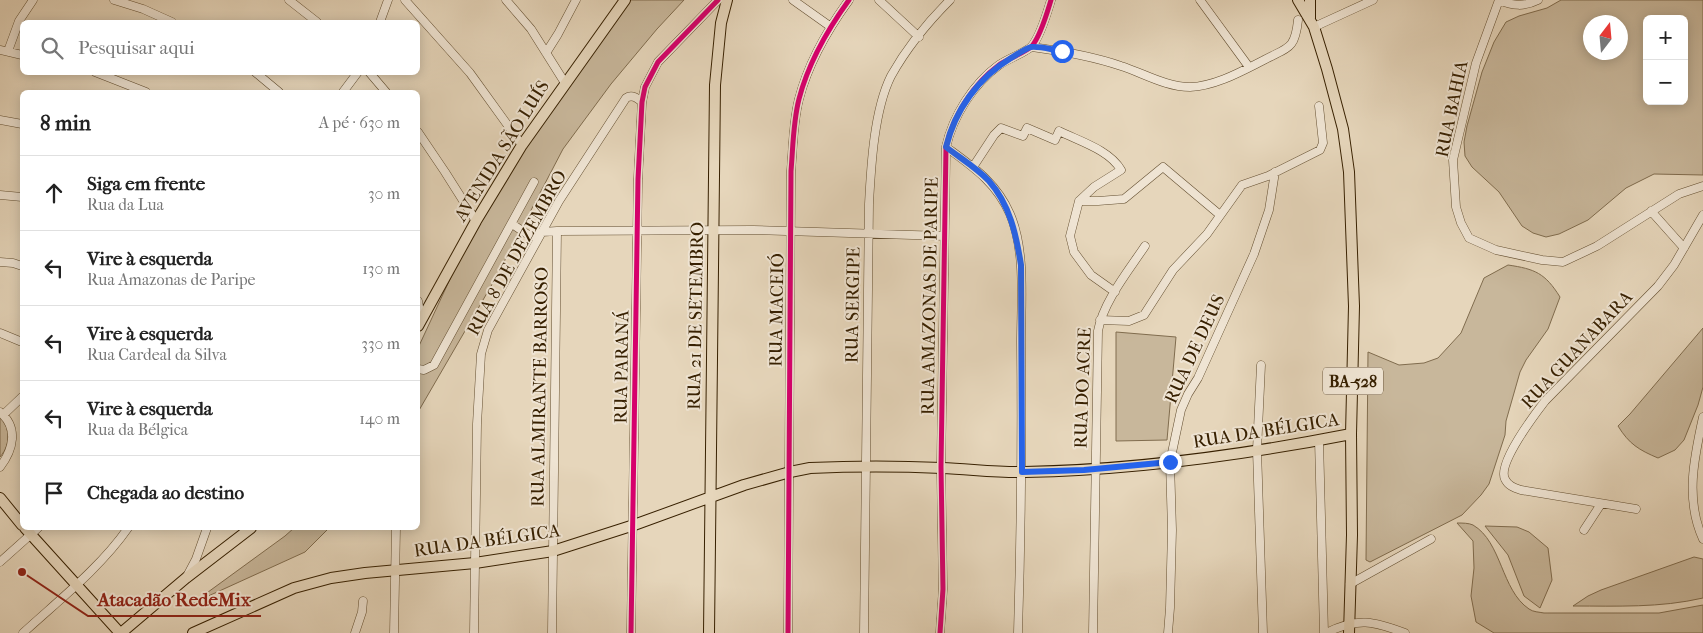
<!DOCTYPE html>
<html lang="pt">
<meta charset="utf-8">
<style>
:root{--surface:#fff;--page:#f2f2f2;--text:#222;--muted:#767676;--line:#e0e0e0}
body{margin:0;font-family:"IM FELL French Canon",serif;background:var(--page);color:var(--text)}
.controls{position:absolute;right:15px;top:15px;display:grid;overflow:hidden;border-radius:8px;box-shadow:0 2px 12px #0003}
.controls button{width:45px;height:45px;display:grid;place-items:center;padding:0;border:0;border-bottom:1px solid var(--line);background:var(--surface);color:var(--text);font:25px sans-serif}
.compass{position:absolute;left:1583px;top:15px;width:45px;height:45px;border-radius:50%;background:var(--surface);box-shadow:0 2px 12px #0003;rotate:16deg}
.stop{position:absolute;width:15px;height:15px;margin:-11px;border:4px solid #2563eb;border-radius:50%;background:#fff}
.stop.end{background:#2563eb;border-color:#fff;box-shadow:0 1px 5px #0008}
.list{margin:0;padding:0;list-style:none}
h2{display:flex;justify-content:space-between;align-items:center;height:65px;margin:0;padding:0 20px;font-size:21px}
h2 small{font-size:16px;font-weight:400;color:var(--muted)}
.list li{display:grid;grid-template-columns:32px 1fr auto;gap:15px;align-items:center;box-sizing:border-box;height:75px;padding:0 20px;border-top:1px solid var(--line)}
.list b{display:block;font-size:19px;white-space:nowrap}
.list p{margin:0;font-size:16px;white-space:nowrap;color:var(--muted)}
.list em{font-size:16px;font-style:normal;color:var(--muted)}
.icon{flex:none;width:28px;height:28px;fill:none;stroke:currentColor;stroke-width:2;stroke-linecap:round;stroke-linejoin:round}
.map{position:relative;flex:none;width:1703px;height:633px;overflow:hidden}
.search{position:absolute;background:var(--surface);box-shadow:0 2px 12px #0003;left:20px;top:20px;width:400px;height:55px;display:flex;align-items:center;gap:12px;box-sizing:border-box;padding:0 18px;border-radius:8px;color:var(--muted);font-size:19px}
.panel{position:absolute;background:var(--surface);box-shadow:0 2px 12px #0003;left:20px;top:90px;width:400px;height:440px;border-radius:8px}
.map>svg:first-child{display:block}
</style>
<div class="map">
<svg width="1703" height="633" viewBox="0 0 1703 633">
<rect width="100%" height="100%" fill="#e6d6bb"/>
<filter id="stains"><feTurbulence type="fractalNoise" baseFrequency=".004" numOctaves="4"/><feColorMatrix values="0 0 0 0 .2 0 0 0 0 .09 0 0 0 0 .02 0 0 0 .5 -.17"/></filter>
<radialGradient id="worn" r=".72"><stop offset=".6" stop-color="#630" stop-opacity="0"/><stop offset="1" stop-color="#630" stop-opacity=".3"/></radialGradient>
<path fill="#c8b79b" stroke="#806c4e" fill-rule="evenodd" d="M 626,0 L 684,0 L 657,29 L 611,84 L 563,149 L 494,281 L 418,412 L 418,348 L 477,221 L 520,148 Z
M 1561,0 L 1703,0 L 1703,175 L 1654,174 L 1626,188 L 1588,220 L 1559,234 L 1546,237 L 1533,233 L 1522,226 L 1499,192 L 1472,167 L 1465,156 L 1464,142 L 1467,126 L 1482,72 L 1494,42 L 1506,22 L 1519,16 L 1547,8 ZM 1647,19 L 1684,19 L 1684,101 L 1647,101 ZM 1590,22 L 1620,22 L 1620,52 L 1590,52 Z
M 1508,265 C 1535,269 1545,273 1560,297 L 1548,329 L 1526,360 L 1520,372 L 1506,421 L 1505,435 L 1489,484 L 1481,495 L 1462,515 L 1370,562 L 1366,560 L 1368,352 L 1399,365 L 1424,363 L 1438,358 L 1461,333 L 1484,278 Z
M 1703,328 L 1703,387 L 1698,405 L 1684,440 L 1675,450 L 1658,458 C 1639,450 1629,444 1618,426 L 1630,414 Z
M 1116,332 L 1176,337 L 1167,440 L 1116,441 Z
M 0,413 C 9,428 12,443 0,457 Z
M 1457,523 C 1462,523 1469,523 1473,525 C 1502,542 1501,590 1529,609 C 1533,612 1539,612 1544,613 L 1659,613 L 1703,605 L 1703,633 L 1494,633 L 1476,622 L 1471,596 L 1474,568 L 1473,541 Z
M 1485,526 L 1517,527 L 1529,532 L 1548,548 L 1552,580 L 1540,608 L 1524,596 L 1508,555 Z
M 294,528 L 329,528 L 305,552 L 193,603 L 285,536 Z
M 1694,557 L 1703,559 L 1703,598 C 1660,608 1617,606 1573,606 L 1588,596 L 1601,590 Z"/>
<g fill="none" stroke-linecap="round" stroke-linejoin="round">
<defs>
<path id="minor" d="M 114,0 L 143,9 L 172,22
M 289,0 L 317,22
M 405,0 L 470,73 L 522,145
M 506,0 L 531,29 L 565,83
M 793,0 L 831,27
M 879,0 L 919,37
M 1200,0 L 1249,67
M 1499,0 L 1476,63 L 1453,160 L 1456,207 L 1461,223 L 1469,238 L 1496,250 L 1542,260 L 1563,262 L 1597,246 L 1679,194 L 1703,186
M 1499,0 C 1513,6 1524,7 1538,0
M 380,22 L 388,0
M 1314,27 L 1373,0
M 1032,47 C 1062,51 1092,56 1121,66 C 1143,73 1166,87 1190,87 C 1216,86 1242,71 1264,60 C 1288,47 1295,50 1298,20
M 0,50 L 22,55
M 8,51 L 19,21 L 33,0
M 546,53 L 558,34 L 576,0
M 95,72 L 146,92
M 255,72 L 279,92
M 369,72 L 386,92
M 343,92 L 358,72
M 0,120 L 22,124
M 418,132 L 445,172 L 476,221
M 946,147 C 973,167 996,182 1010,214 C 1026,251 1021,302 1021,342 C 1022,439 1021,536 1018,633
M 973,167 L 994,135 L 1001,128 L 1023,136 L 1027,128 L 1055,140 L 1059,131 C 1079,141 1110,150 1121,170 L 1094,187 L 1079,201 L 1070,236 L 1074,252 L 1091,275 L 1115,292
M 0,195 L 22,197
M 1079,201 L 1098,201 L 1124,199 L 1163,167 L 1220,215
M 1651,211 L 1684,248
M 512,224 L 527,234 L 532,236 L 542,232 L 557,231 L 753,230 L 944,236
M 0,262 L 13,263 L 22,266
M 418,301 L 421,319
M 1100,320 L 1129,321 L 1144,315 L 1173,270 L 1207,234 L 1242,185 L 1268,176 L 1320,150 L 1323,143 L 1319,106
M 0,333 L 22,342
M 1261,365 L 1257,450 L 1263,633
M 418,369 L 424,370 L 434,365 L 534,182
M 0,412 C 19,428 13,450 0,467
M 3,415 L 22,397
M 1703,417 C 1694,458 1685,500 1703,539
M 1319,440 L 1324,633
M 1636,509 L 1521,490 C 1515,488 1508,486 1505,479 C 1497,464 1535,414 1545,401 L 1658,286 L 1674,265 L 1703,215
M 1584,530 L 1601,504
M 0,562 L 38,528
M 187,576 L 196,559 L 207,528
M 1350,584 L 1431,539
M 23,633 C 59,600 100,568 128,528
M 355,633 L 362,612 L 363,601
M 394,633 L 396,528
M 474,633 L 477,424 L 481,354 L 488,330 L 559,201 L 626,98 C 632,94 637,98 642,102
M 552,633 L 557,231
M 631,633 L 638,179 L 642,102 L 645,87 L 658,62 L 718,0
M 788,633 L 791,171 C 793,148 793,122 799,99 C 808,64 828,29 849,0
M 864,633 L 869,204 C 871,166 874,110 891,76 C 906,49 928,22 950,0
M 940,633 L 943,589 L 941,467 L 946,147 C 953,116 973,84 999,65 C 1006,60 1028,51 1032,46 C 1041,35 1047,13 1051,0
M 1093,633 L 1098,331 C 1103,302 1129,270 1145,246
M 1168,633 L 1170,608 L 1172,530 L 1170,462 L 1181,410 L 1188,394 L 1198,378 L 1254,254 L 1269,210 L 1275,172
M 1326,633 C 1358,617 1373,621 1405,633"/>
<path id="major" d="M 1298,0 L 1314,27 L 1327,69 L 1343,129 L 1349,172 L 1354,306 L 1351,434 L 1352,535 L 1349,633
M 1310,0 L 1310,18
M 418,326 L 476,221 L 522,145 L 625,0
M 0,498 L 22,525
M 25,528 L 120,633
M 121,633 L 186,578 L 251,528
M 193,633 L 294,588 L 331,578 L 365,573 L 475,563 L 553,551 L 634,525 L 744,485 L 790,472 L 810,468 C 854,466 898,466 942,468 C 970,469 998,473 1025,472 C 1134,470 1244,455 1351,434
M 709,633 L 715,85 L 721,23 L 727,0"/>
</defs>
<use href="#minor" stroke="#634e30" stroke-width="9"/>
<use href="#major" stroke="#372001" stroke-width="12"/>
<use href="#minor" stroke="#efe4d3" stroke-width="8"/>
<use href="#major" stroke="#e6d6bb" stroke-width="10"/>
<defs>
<path id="cycleway" d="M 631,633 L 638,179 L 642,102 L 645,87 L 658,62 L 718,0
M 788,633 L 791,171 C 793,148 793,122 799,99 C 808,64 828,29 849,0
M 940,633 L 943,589 L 941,467 L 946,147 C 953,116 973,84 999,65 C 1006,60 1028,51 1032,46 C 1041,35 1047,13 1051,0"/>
</defs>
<use href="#cycleway" stroke="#efe4d3" stroke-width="8"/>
<use href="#cycleway" stroke="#d6006c" stroke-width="5"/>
</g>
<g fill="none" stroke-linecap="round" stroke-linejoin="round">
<path stroke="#2563eb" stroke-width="6" d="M 1062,51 C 1053,50 1040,46 1031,47 C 1025,49 1016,55 1011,58 C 978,78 955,110 946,147 C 960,158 977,168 989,181 C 1010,205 1016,234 1021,265 L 1022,472 L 1084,470 L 1170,462"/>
</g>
<g text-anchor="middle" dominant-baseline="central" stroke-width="4" stroke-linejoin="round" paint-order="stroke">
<rect fill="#efe4d3" stroke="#6e5b40" stroke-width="1" x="1323" y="367.5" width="60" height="27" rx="4"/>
<g font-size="16" font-weight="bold" fill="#372001">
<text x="1353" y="381">BA-528</text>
</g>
<g font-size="18" fill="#372001" stroke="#efe4d3">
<text transform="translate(1452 109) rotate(-78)">RUA BAHIA</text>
<text transform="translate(502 151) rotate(-58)">AVENIDA SÃO LUÍS</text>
<text transform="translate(517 253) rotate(-61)">RUA 8 DE DEZEMBRO</text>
<text transform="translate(930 296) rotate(-89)">RUA AMAZONAS DE PARIPE</text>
<text transform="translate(853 305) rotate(-89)">RUA SERGIPE</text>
<text transform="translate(777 310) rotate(-89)">RUA MACEIÓ</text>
<text transform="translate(696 316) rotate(-89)">RUA 21 DE SETEMBRO</text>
<text transform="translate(1195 349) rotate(-65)">RUA DE DEUS</text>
<text transform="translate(1577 350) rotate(-47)">RUA GUANABARA</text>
<text transform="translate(622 367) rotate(-89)">RUA PARANÁ</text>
<text transform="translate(540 387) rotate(-89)">RUA ALMIRANTE BARROSO</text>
<text transform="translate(1083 388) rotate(-88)">RUA DO ACRE</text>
<text transform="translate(1266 431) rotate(-9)">RUA DA BÉLGICA</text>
<text transform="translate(487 541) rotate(-8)">RUA DA BÉLGICA</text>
</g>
</g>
<path fill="none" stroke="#8f2418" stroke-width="2" d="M22 572L88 616H261"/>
<circle fill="#8f2418" stroke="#efe4d3" stroke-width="2" cx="22" cy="572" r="5"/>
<g font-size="19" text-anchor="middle" font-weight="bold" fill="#8f2418" stroke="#efe4d3" stroke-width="4" stroke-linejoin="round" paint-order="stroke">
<text x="174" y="606">Atacadão RedeMix</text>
</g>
<rect width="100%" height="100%" filter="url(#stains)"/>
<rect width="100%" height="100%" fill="url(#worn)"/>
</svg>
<div class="controls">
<button>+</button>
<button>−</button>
</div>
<svg class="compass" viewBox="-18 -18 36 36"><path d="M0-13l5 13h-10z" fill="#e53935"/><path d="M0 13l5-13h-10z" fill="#767676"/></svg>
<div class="stop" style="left:1062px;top:51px"></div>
<div class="stop end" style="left:1170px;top:462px"></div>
<div class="search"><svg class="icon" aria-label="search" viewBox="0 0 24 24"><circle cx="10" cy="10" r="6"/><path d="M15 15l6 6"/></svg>Pesquisar aqui</div>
<section class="panel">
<h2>8 min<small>A pé · 630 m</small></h2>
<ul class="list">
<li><svg class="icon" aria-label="ahead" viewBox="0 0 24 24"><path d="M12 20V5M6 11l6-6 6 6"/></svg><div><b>Siga em frente</b><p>Rua da Lua</p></div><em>30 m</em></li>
<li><svg class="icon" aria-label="left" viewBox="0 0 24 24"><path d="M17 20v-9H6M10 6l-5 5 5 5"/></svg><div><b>Vire à esquerda</b><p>Rua Amazonas de Paripe</p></div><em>130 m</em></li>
<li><svg class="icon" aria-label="left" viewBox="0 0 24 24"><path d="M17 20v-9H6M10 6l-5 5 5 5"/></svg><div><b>Vire à esquerda</b><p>Rua Cardeal da Silva</p></div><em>330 m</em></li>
<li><svg class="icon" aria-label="left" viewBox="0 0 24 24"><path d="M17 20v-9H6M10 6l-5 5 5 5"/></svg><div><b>Vire à esquerda</b><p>Rua da Bélgica</p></div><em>140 m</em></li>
<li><svg class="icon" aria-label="arrive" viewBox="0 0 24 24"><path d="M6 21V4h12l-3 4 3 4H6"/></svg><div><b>Chegada ao destino</b></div></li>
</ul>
</section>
</div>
